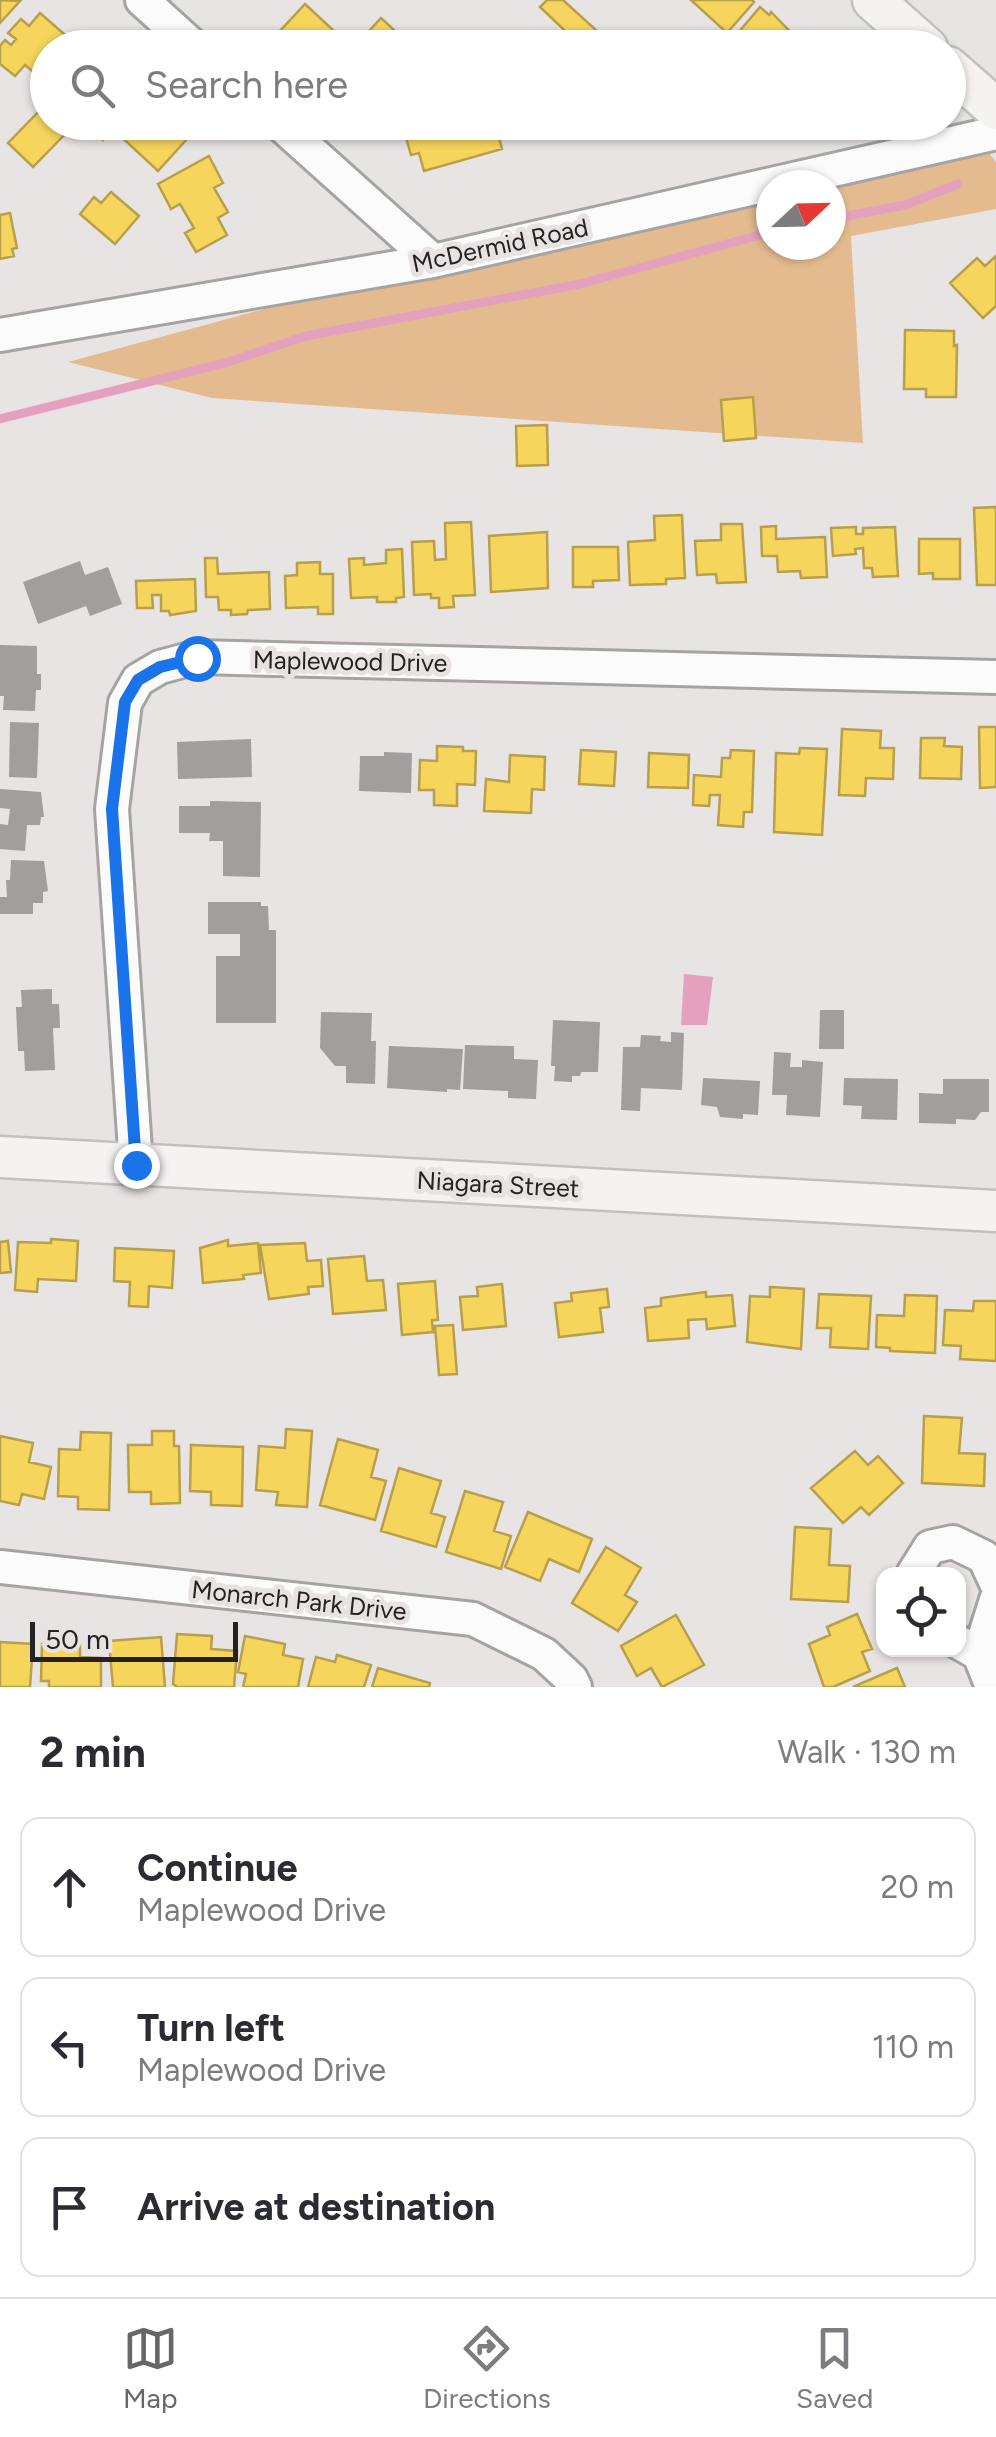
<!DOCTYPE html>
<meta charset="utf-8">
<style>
:root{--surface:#fff;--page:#f7f7f7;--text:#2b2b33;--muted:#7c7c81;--line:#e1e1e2;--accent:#686666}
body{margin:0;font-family:Figtree,sans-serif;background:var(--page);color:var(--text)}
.controls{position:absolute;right:30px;bottom:30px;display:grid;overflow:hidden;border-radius:20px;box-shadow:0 2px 8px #0004}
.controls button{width:90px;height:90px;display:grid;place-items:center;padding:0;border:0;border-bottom:2px solid var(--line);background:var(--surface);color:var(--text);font:50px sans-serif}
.compass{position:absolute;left:756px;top:170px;width:90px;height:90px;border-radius:50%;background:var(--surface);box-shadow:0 2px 8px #0004;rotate:68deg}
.scale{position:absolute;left:30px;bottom:25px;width:208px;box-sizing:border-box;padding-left:10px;border:5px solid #242222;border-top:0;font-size:28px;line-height:35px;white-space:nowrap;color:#242222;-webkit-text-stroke:8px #e8e3e2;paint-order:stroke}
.stop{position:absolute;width:30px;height:30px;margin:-22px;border:8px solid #1a73e8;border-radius:50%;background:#fff}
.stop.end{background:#1a73e8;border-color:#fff;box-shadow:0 2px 10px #0008}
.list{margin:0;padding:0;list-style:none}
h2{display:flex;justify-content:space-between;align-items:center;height:130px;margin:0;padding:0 40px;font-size:42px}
h2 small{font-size:32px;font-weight:400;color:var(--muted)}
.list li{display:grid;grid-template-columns:65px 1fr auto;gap:30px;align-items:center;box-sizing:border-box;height:140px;margin:0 20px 20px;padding:0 20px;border:2px solid var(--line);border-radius:20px}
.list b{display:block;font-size:38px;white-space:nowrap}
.list p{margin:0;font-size:32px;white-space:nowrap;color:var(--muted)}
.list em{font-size:32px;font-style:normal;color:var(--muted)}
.icon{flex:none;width:55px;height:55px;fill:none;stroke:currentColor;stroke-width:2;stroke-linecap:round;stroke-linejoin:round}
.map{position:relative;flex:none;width:996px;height:1687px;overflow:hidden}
.search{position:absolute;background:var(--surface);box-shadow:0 2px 8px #0004;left:30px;right:30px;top:30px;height:110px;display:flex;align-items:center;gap:25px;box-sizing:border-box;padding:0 35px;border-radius:55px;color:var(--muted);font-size:38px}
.sheet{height:610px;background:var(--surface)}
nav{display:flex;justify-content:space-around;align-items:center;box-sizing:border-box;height:140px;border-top:2px solid var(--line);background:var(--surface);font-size:28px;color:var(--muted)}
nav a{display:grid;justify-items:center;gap:5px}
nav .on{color:var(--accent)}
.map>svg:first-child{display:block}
</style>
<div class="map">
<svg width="996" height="1687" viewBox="0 0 996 1687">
<rect width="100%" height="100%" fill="#e7e4e3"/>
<path fill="#e3bb8f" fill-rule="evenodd" d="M 982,144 L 996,162 L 996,209 L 851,236 L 863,443 L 212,398 L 68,362 L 783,169 ZM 771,185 L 831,185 L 831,245 L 771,245 Z"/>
<path fill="#e4a1bd" d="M 684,974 L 713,977 L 707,1025 L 681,1025 Z"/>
<path fill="#f6d55c" stroke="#b79f4b" stroke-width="2.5" d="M 0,0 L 20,1 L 0,23 Z
M 547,0 L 563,0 L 596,30 L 581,46 L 540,7 Z
M 691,0 L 752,0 L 754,2 L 727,33 Z
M 305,4 L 348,44 L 345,48 L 296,48 L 279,32 Z
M 760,7 L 769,15 L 771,12 L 806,48 L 751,47 L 738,33 Z
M 40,13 L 79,47 L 48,48 L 48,84 L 25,65 L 15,76 L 0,64 L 0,46 L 5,40 L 11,45 L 16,39 L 8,33 L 21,19 L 29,26 Z
M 381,18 L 406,41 L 400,48 L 363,48 L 358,43 Z
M 48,102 L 48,122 L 74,125 L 33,167 L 8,143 Z
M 167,122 L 186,140 L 158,171 L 113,129 L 103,140 L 84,123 Z
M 360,122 L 382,122 L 372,133 Z
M 446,122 L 495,122 L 502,149 L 424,171 L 419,153 L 411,155 L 405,134 Z
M 209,156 L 223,183 L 214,188 L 228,212 L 218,218 L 227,235 L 196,252 L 185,233 L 194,228 L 180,204 L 171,209 L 158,184 Z
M 111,192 L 139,216 L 115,244 L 80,214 L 94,197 L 101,203 Z
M 10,213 L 17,248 L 12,249 L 14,256 L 0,259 L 0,215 Z
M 996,256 L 996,306 L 983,318 L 950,283 L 977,258 L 985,266 Z
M 905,330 L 954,331 L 954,346 L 957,345 L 956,397 L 926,397 L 926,389 L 904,389 Z
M 753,397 L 756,438 L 724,441 L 721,400 Z
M 547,425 L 548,465 L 517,466 L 516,426 Z
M 996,507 L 996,585 L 977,585 L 974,508 Z
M 682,515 L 685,578 L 666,579 L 666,584 L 630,585 L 628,542 L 655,540 L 654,516 Z
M 471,522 L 475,595 L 453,596 L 454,607 L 439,608 L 439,598 L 431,598 L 431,594 L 414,595 L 412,542 L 434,541 L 435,560 L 446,559 L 445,523 Z
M 721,524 L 742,524 L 746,582 L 717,583 L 716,574 L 697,575 L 695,541 L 721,540 Z
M 776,526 L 776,539 L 825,537 L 827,577 L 801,578 L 800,571 L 778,572 L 777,556 L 762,556 L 761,527 Z
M 856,527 L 856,534 L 863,534 L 863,528 L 895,527 L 898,576 L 873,577 L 872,568 L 864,568 L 863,548 L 855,549 L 856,554 L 833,556 L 831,528 Z
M 547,532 L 548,588 L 491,592 L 489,536 Z
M 919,539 L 960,539 L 960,579 L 933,579 L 933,573 L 919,574 Z
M 573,547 L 618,547 L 619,580 L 593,581 L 593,587 L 573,587 Z
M 402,549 L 404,597 L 396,598 L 396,602 L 377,602 L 377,597 L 351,598 L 349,559 L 364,558 L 364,565 L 386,563 L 386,550 Z
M 205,558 L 217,558 L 218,574 L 269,572 L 270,609 L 248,610 L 247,614 L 231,615 L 231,610 L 219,610 L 218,597 L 206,597 Z
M 320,562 L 320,574 L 333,574 L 333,614 L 318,614 L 318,607 L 286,608 L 285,576 L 297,575 L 297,563 Z
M 195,579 L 196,611 L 170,615 L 169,611 L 161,611 L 161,595 L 152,595 L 153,608 L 137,608 L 136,581 Z
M 979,727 L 996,727 L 996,787 L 980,788 Z
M 842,729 L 881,731 L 880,748 L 894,748 L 893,779 L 866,778 L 865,796 L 839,795 Z
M 921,738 L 945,738 L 944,746 L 962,747 L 961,779 L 920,778 Z
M 437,746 L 463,747 L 463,751 L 476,751 L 475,785 L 457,784 L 457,806 L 434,805 L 434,790 L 419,790 L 420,760 L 437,761 Z
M 800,748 L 827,749 L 822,835 L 774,832 L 776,753 L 799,754 Z
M 581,750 L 616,752 L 614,786 L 579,784 Z
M 731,750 L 754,751 L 752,812 L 744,812 L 743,827 L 718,825 L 720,795 L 710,795 L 709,806 L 693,805 L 694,775 L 721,777 L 722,758 L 730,758 Z
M 649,753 L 689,755 L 688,788 L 648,787 Z
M 510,755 L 545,757 L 544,790 L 532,789 L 531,813 L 484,811 L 486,779 L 509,782 Z
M 51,1239 L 78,1241 L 76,1281 L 38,1279 L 37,1292 L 15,1290 L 18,1242 L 51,1243 Z
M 228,1240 L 228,1246 L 258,1243 L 261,1273 L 243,1275 L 244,1279 L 203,1283 L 200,1248 Z
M 8,1241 L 11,1272 L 0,1273 L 0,1242 Z
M 305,1243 L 307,1261 L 321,1260 L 323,1286 L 308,1287 L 309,1294 L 269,1299 L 260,1245 Z
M 115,1248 L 174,1251 L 172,1288 L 149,1286 L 148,1307 L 129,1306 L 130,1282 L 114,1281 Z
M 364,1256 L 367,1281 L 383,1280 L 386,1310 L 333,1314 L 328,1259 Z
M 435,1281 L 438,1320 L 432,1320 L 433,1332 L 402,1335 L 398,1284 Z
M 502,1284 L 506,1326 L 463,1330 L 460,1297 L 478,1296 L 477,1287 Z
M 770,1287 L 804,1289 L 801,1349 L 747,1342 L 750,1296 L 770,1297 Z
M 607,1289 L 609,1307 L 600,1308 L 603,1332 L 559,1337 L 555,1303 L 572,1301 L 571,1293 Z
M 706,1292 L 706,1297 L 732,1295 L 735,1326 L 707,1329 L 706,1319 L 688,1320 L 689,1338 L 648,1341 L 645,1308 L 661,1306 L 661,1298 Z
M 819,1294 L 871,1296 L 868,1349 L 830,1347 L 831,1328 L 817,1328 Z
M 905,1295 L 937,1296 L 935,1353 L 890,1351 L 890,1348 L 876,1347 L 877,1315 L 904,1316 Z
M 974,1301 L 996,1301 L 996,1361 L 960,1359 L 961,1346 L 943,1345 L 945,1310 L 973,1311 Z
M 453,1325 L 457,1374 L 439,1375 L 435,1326 Z
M 924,1416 L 962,1418 L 959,1453 L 985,1454 L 984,1486 L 922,1483 Z
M 286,1429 L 312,1431 L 307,1507 L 276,1505 L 278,1492 L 256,1490 L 259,1446 L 285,1448 Z
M 152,1431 L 174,1431 L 174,1446 L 179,1446 L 180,1503 L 151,1504 L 151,1492 L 129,1492 L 128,1445 L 152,1445 Z
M 81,1432 L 111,1433 L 109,1510 L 78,1509 L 78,1497 L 58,1496 L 59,1449 L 80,1450 Z
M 0,1436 L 33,1443 L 29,1462 L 51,1467 L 44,1499 L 22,1494 L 19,1505 L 0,1501 Z
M 338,1439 L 378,1450 L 371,1477 L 386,1481 L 375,1520 L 320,1505 Z
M 191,1445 L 243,1447 L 242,1506 L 211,1505 L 211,1492 L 190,1491 Z
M 855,1451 L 868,1465 L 878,1456 L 903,1483 L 869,1515 L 861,1507 L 843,1523 L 811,1488 Z
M 399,1468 L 441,1481 L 431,1513 L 445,1517 L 436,1547 L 381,1531 Z
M 465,1491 L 503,1502 L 494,1531 L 511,1536 L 501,1569 L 446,1552 Z
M 528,1512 L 592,1539 L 579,1572 L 549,1559 L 540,1581 L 505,1567 Z
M 795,1527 L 831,1529 L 829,1565 L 850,1566 L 848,1602 L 791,1599 Z
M 606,1547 L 641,1568 L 625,1595 L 637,1602 L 618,1631 L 572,1603 Z
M 857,1614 L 872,1649 L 862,1652 L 870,1671 L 833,1687 L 824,1687 L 809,1644 L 830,1635 L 827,1627 Z
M 676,1615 L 704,1665 L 662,1687 L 651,1668 L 637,1676 L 621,1646 Z
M 177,1634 L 212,1636 L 211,1649 L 237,1651 L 234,1687 L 178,1687 L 173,1684 Z
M 245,1636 L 285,1644 L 283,1655 L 303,1659 L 298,1687 L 243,1687 L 246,1674 L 238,1672 Z
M 161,1637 L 165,1687 L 113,1687 L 109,1641 Z
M 0,1642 L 33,1644 L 30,1687 L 0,1687 Z
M 42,1644 L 80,1645 L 80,1657 L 101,1658 L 101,1687 L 49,1687 L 49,1681 L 41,1681 Z
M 337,1655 L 371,1665 L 364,1687 L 308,1687 L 316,1657 L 335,1662 Z
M 378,1668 L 430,1683 L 429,1687 L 372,1687 Z
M 897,1668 L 905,1687 L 853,1687 Z"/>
<path fill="#d6604d" stroke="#a14d40" stroke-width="2.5" d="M 811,122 L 864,122 L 855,132 L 827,138 Z"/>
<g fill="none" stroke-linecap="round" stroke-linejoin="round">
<path stroke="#e4a1bd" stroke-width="9" d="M 831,219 L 905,205 L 958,184
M 0,419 L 225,363 L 306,336 L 580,284 L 771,232"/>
</g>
<path fill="#a19f9e" d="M 80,561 L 85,575 L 108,567 L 122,604 L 90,616 L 86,606 L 38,624 L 23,582 Z
M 0,645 L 37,646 L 37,674 L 41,674 L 41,690 L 36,690 L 35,711 L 3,710 L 4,696 L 0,696 Z
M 10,722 L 39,723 L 37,778 L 9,777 Z
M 251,739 L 252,777 L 178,779 L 177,742 Z
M 384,752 L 412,753 L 411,793 L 359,791 L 360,756 L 384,756 Z
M 0,789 L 41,792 L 44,817 L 41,817 L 40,825 L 27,825 L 25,851 L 0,849 L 0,824 L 8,825 L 10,809 L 0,808 Z
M 210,801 L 261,802 L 260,877 L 223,876 L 223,841 L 209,841 L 210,833 L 179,833 L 179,806 L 210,806 Z
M 11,860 L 44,861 L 48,891 L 43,892 L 43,903 L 33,903 L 33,914 L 0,914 L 0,897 L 7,897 L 6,880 L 10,880 Z
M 208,902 L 261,902 L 261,906 L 268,906 L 269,930 L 276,930 L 276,1023 L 216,1023 L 216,956 L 240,956 L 240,934 L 208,934 Z
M 52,989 L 52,1004 L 59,1004 L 60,1028 L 53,1028 L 55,1070 L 25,1071 L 24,1051 L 18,1051 L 16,1007 L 22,1007 L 21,990 Z
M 820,1010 L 844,1010 L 844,1049 L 819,1049 Z
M 321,1012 L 372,1013 L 371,1041 L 376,1041 L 375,1084 L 346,1083 L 346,1066 L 335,1066 L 320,1048 Z
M 553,1020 L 600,1022 L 598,1072 L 581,1072 L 580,1076 L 572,1076 L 572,1082 L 554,1081 L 555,1066 L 551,1066 Z
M 671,1032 L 684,1033 L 682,1090 L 641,1088 L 640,1111 L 621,1110 L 623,1047 L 640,1047 L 641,1035 L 661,1036 L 660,1041 L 671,1042 Z
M 465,1045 L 514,1046 L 514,1059 L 538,1060 L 536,1099 L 508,1098 L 508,1091 L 463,1089 Z
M 389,1046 L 463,1049 L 460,1090 L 447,1089 L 447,1092 L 387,1088 Z
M 774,1052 L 791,1053 L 790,1067 L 802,1067 L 802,1060 L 823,1062 L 820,1117 L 786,1115 L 787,1095 L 772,1095 Z
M 703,1078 L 760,1081 L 758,1115 L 743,1114 L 743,1119 L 720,1117 L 717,1107 L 701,1105 Z
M 844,1078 L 898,1079 L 897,1120 L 861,1119 L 862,1106 L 843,1105 Z
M 943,1079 L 989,1079 L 989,1112 L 981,1112 L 975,1120 L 956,1119 L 956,1124 L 919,1123 L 919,1093 L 943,1094 Z"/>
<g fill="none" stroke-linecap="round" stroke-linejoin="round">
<defs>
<path id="minor" d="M 142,0 L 195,48
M 278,122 L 433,261
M 0,335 L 433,261 L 996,133
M 136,1165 L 112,809 L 125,703 L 138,680 L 160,667 L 197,657 L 996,677
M 0,1567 L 473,1619 L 544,1654 L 571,1679 L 575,1687
M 913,1574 L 930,1547 L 953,1542 L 984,1557 L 996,1583
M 958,1642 L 979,1654 L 992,1687
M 979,1654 L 996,1600"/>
<path id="major" d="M 873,0 L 927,48
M 948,67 L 996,109
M 0,1157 L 996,1211"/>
</defs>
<use href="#minor" stroke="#a6a3a3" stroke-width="38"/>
<use href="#major" stroke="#c2c1c0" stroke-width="45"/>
<use href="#minor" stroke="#fbfbfb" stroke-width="32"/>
<use href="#major" stroke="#f5f2f1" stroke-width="40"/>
</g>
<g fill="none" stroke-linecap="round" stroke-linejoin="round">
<path stroke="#1a73e8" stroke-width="12" d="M 136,1165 L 112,809 L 125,702 L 138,680 L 160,667 L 197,658"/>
</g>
<g text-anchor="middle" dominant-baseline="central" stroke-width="10" stroke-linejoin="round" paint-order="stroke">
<g font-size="25" fill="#242222" stroke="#e8e3e2">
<text transform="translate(500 245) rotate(-12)">McDermid Road</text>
<text transform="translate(350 661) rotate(1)">Maplewood Drive</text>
<text transform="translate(498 1184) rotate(3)">Niagara Street</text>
<text transform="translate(299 1600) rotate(6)">Monarch Park Drive</text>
</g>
</g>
</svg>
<div class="controls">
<button><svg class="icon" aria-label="locate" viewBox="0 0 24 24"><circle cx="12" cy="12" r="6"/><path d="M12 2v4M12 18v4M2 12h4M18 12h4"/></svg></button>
</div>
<svg class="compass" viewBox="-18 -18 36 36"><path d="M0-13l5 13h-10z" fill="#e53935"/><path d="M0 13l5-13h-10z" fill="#7c7c81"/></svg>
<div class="scale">50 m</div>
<div class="stop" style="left:197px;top:658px"></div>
<div class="stop end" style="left:136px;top:1165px"></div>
<div class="search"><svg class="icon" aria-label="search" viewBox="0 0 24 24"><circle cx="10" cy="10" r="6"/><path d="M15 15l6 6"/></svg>Search here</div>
</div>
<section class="sheet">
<h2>2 min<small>Walk · 130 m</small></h2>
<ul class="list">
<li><svg class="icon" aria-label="ahead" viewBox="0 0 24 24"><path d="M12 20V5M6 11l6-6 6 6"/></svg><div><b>Continue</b><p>Maplewood Drive</p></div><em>20 m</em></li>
<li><svg class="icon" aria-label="left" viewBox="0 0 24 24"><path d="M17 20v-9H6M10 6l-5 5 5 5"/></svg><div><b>Turn left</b><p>Maplewood Drive</p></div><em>110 m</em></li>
<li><svg class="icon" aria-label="arrive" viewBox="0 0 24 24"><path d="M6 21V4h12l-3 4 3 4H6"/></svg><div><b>Arrive at destination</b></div></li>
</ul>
</section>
<nav>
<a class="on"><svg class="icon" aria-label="map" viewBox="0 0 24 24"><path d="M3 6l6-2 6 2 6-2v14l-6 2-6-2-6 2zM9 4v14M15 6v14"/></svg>Map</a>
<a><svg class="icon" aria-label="directions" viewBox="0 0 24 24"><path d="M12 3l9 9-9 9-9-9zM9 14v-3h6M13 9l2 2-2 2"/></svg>Directions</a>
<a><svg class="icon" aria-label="saved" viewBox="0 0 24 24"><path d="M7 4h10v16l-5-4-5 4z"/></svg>Saved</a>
</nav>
